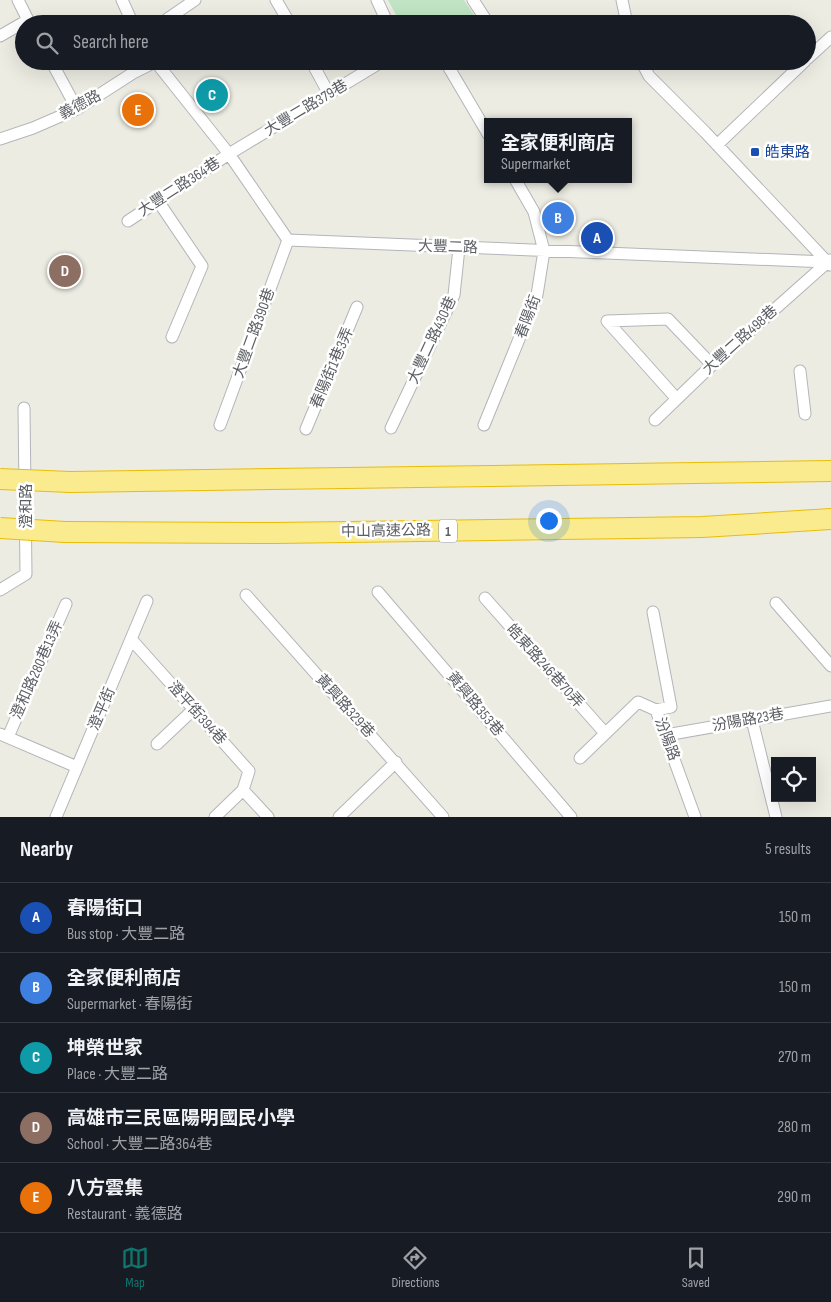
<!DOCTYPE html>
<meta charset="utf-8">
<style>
:root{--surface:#171b24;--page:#242831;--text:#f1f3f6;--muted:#9ea1a6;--line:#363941;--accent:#0f766e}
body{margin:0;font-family:"Sofia Sans Condensed","Noto Sans TC",sans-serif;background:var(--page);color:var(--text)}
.controls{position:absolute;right:15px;bottom:15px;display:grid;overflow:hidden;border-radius:0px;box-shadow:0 5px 20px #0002}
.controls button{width:45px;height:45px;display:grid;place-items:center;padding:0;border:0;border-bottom:1px solid var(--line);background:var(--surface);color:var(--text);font:25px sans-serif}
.you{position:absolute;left:548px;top:520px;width:18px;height:18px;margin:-12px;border:4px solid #fff;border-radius:50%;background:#1a73e8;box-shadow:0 0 0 8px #1a73e833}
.badge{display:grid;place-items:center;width:32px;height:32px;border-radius:50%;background:var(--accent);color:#fff;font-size:16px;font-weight:700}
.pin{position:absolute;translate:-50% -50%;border:2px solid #fff;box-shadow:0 1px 5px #0006}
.popup{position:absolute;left:484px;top:118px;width:148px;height:65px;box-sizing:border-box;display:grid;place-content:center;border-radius:0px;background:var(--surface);filter:drop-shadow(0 1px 4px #0005);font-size:16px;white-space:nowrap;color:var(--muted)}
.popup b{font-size:19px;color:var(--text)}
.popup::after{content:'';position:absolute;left:50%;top:100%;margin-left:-10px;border:10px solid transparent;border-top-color:var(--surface)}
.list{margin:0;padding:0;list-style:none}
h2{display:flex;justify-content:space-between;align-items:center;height:65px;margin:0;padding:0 20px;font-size:21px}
h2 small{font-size:16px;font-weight:400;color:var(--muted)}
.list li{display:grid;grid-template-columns:32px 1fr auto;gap:15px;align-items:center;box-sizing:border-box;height:70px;padding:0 20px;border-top:1px solid var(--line)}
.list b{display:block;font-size:19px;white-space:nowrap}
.list p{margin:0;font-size:16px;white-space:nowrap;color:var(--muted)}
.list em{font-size:16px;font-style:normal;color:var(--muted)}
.icon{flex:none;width:28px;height:28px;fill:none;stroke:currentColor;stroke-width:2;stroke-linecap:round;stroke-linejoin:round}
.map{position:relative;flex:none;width:831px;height:817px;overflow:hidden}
.search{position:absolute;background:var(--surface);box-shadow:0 5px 20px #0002;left:15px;right:15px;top:15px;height:55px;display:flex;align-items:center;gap:12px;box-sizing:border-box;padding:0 18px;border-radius:28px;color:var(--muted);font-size:19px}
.sheet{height:415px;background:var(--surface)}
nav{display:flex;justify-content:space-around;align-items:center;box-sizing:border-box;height:70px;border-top:1px solid var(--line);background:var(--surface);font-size:14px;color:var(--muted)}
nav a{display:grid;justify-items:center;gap:2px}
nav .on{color:var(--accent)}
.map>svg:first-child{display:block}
</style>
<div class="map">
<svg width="831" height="817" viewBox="0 0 831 817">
<rect width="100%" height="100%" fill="#edece3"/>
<path fill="#c0e4c4" d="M 388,0 L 464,0 L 476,18 L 462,24 L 401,24 Z"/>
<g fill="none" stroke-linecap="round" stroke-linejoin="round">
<defs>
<path id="minor" d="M 18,0 L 30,24
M 122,0 L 133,24
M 276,0 L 290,24
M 377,0 L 388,24
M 473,0 L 488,23 L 485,24
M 622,0 L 627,24
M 160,24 L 195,0
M 0,36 L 28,20
M 807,59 L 831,37
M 51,61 L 77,109
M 155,61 L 229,154 L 288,240 L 827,262
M 311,61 L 329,94
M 445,61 L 488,134
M 641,61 L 649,76 L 705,132 L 830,265
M 0,139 L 33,128 L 77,109 L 133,73 L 155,62
M 717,145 L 805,61
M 158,201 L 202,266 L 172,337
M 128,221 L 229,154 L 383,61
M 800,371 L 805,414
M 676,398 L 607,321 L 668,319 L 712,365
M 655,420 L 712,365 L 830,260
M 220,425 L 288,240
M 484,425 L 537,295 L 544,251 L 534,212 L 515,179
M 391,428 L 454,295 L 459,248
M 306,429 L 357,307
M 0,590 L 26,574 L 24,408
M 378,592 L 571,817
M 246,595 L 443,817
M 485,598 L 605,733
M 776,603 L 831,666
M 653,612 L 671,707 L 656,710
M 131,639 L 249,771 L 243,790
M 656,710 L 695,817
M 752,720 L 776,817
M 0,734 L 77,767
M 666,735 L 831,706
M 8,737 L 66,604
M 157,744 L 194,709
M 580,758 L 638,702 L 656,710
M 56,817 L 147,601
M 215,817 L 243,790 L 268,817
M 339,817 L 396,762"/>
<path id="motorway" d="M 70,482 L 831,471
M 65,532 L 275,533 L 702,527 L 831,519"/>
</defs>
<use href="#minor" stroke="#b3b5ba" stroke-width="13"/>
<use href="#motorway" stroke="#e9bd07" stroke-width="22"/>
<use href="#minor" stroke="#fff" stroke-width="11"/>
<use href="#motorway" stroke="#faeb8e" stroke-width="20"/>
<defs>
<path id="motorway-bridge" d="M 0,479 L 70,482
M 0,528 L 65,532"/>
</defs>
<use href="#motorway-bridge" stroke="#e9bd07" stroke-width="22" stroke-linecap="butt"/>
<use href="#motorway-bridge" stroke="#faeb8e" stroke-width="20"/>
</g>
<rect fill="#1a4fb4" stroke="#fff" stroke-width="2" x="750" y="147" width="10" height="10" rx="2.5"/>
<g text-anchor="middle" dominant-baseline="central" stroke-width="5" stroke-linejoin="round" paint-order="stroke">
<rect fill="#fff" stroke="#8c8e92" stroke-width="1" x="439" y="519.5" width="18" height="23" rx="4"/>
<g font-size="14" font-weight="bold" fill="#5b5e63">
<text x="448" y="531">1</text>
</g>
<g font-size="15" fill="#5b5e63" stroke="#fff">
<text transform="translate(80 105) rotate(-28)">義德路</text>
<text transform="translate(306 108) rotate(-31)">大豐二路379巷</text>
<text transform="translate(179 187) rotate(-33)">大豐二路364巷</text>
<text transform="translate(448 247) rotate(2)">大豐二路</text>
<text transform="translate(528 317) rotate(-69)">春陽街</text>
<text transform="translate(254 333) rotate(-70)">大豐二路390巷</text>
<text transform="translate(432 340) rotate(-65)">大豐二路430巷</text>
<text transform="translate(740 340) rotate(-42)">大豐二路498巷</text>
<text transform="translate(332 368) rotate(-67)">春陽街1巷3弄</text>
<text transform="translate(26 506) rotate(-90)">澄和路</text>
<text transform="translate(386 531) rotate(-1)">中山高速公路</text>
<text transform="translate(545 666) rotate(48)">皓東路246巷70弄</text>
<text transform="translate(37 670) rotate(-66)">澄和路280巷13弄</text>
<text transform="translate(475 704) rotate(50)">黃興路353巷</text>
<text transform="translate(345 706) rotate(48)">黃興路329巷</text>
<text transform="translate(102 709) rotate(-67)">澄平街</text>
<text transform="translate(197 713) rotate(48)">澄平街394巷</text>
<text transform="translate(748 720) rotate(-10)">汾陽路23巷</text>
<text transform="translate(667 739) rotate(70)">汾陽路</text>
</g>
<g font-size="15" fill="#164399" stroke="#fff" text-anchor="start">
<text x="765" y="152">皓東路</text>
</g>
</g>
</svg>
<div class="controls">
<button><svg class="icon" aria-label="locate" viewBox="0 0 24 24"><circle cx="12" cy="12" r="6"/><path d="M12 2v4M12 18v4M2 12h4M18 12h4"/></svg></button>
</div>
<div class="you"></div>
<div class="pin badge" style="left:597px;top:238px;background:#1a4fb4">A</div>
<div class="pin badge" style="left:558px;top:218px;background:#3f7fe0">B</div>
<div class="popup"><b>全家便利商店</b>Supermarket</div>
<div class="pin badge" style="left:212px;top:95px;background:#0f9aa8">C</div>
<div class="pin badge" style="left:65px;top:271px;background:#8d6e63">D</div>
<div class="pin badge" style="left:138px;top:110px;background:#e8710a">E</div>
<div class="search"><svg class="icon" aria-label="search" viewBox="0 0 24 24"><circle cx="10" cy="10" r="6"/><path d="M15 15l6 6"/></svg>Search here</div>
</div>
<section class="sheet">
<h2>Nearby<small>5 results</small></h2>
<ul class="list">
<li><span class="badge" style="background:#1a4fb4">A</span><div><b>春陽街口</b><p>Bus stop · 大豐二路</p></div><em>150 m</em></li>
<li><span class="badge" style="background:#3f7fe0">B</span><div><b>全家便利商店</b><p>Supermarket · 春陽街</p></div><em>150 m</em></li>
<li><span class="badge" style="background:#0f9aa8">C</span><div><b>坤榮世家</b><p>Place · 大豐二路</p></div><em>270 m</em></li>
<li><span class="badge" style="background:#8d6e63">D</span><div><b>高雄市三民區陽明國民小學</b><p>School · 大豐二路364巷</p></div><em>280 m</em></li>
<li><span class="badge" style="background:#e8710a">E</span><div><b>八方雲集</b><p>Restaurant · 義德路</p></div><em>290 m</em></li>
</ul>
</section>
<nav>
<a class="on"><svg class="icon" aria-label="map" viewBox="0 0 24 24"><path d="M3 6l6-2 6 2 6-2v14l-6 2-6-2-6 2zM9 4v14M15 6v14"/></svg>Map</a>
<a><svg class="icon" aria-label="directions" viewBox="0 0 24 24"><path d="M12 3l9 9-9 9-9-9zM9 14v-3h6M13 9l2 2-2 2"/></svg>Directions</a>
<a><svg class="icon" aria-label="saved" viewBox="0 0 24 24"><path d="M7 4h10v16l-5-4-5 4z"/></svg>Saved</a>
</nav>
